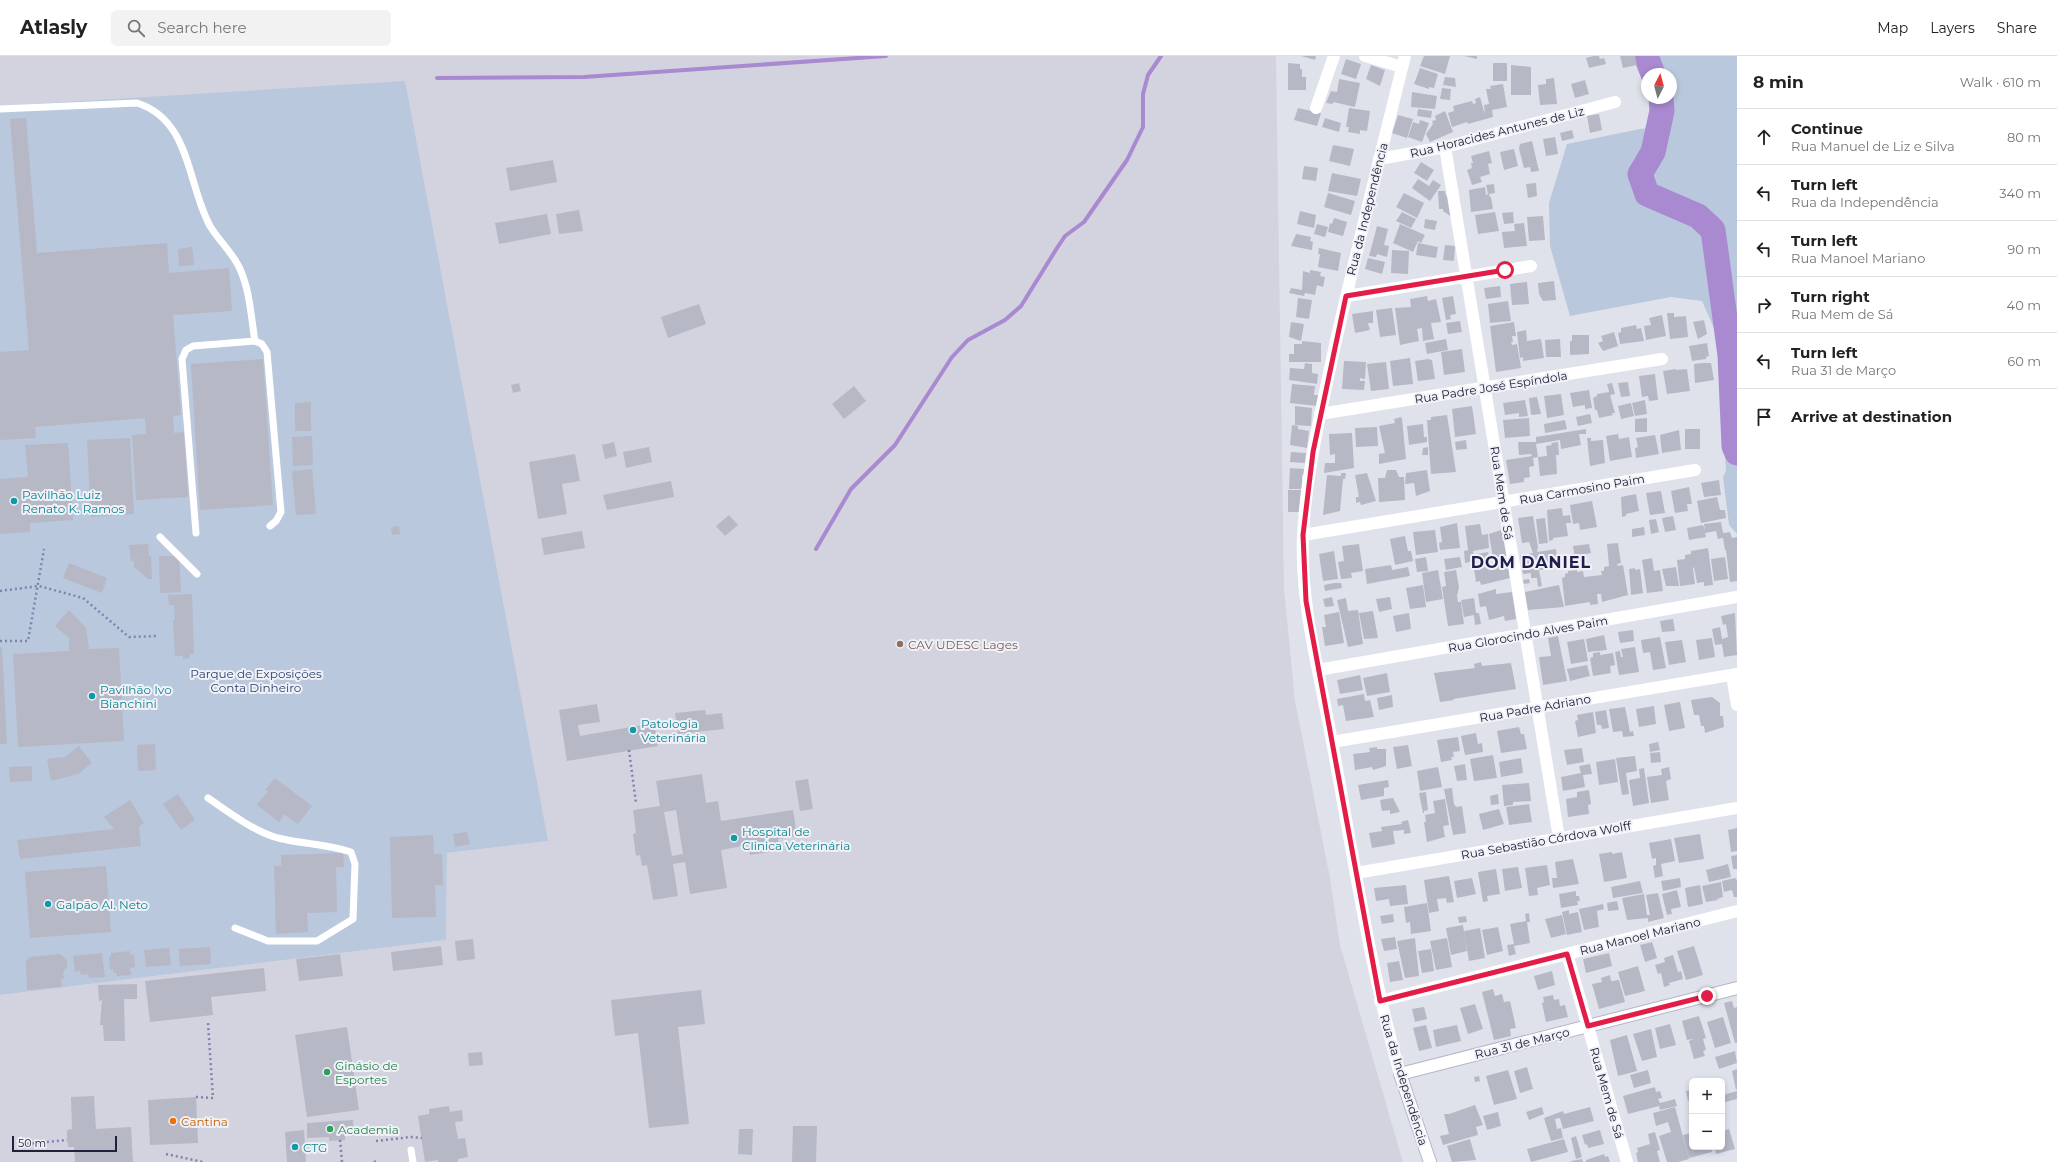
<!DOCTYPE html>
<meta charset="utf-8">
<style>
:root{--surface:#fff;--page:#f2f2f2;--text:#222;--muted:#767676;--line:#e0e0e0}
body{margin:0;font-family:Montserrat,sans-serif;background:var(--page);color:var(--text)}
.controls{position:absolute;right:12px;bottom:12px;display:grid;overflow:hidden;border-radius:6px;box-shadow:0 2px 6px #0003}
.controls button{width:36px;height:36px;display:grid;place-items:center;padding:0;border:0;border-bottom:1px solid var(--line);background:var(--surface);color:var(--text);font:20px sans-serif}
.compass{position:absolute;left:1641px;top:12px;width:36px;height:36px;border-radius:50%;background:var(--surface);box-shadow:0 2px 6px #0003;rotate:6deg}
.scale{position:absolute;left:12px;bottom:10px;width:105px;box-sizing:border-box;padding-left:4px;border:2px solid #22213b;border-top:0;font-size:11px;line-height:14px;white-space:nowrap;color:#22213b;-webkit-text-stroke:3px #f1f2f8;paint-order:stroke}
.stop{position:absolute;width:12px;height:12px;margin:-9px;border:3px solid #e11d48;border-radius:50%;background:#fff}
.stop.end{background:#e11d48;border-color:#fff;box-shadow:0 1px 4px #0008}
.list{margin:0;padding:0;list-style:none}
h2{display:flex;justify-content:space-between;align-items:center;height:52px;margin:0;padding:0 16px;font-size:17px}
h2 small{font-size:13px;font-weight:400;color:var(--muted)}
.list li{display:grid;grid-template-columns:26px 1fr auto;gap:12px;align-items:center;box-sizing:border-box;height:56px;padding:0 16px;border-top:1px solid var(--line)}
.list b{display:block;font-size:15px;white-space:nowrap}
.list p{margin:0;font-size:13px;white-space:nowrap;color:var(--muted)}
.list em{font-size:13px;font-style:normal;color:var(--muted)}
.icon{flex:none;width:22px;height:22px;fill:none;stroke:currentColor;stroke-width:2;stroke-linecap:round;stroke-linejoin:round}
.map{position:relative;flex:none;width:1737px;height:1106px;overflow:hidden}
header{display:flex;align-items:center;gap:24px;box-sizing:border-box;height:56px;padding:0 20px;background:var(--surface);border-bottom:1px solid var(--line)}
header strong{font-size:19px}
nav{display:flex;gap:22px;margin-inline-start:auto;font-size:14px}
.search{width:280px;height:36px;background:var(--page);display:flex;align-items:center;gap:10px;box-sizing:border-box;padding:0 14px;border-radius:6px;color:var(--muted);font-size:15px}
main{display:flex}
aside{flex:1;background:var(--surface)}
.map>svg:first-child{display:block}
</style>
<header>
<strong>Atlasly</strong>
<div class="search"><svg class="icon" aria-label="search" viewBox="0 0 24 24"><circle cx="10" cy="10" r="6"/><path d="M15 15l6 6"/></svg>Search here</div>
<nav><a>Map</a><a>Layers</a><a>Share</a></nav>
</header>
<main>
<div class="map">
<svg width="1737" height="1106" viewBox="0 0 1737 1106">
<rect width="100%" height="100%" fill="#e0e2eb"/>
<path fill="#d2d3df" d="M 0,0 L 1276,0 L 1284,532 L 1295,645 L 1330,822 L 1340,889 L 1403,1106 L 0,1106 L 0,939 L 446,884 L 447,797 L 547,785 L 0,50 Z"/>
<path fill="#b9c8dc" d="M 1639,0 L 1737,0 L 1737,478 L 1729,469 L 1723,421 L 1726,415 L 1717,279 L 1702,245 L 1671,241 L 1570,260 L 1550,190 L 1549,147 L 1567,88 L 1640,73 L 1665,71 L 1654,42 L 1671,42 L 1671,18 L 1647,18 L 1647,23 Z
M 405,25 L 548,785 L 447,797 L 446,884 L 0,939 L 0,50 Z"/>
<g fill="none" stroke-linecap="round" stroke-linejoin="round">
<path stroke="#a989d0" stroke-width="4" d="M 437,22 L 584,21 L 886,0
M 816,493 L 851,433 L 895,389 L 952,301 L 968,284 L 1005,264 L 1021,250 L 1057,192 L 1065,180 L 1084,166 L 1127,104 L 1143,71 L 1143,38 L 1148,19 L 1161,0"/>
<path stroke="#a989d0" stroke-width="25" d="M 1646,0 L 1653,18
M 1661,42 L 1662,55 L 1653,96 L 1640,118 L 1647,138 L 1698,160 L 1713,174 L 1730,299 L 1734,390 L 1737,397"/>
</g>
<path fill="#b6b8c6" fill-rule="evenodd" d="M 1301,0 L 1316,0 L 1315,4 Z
M 1424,0 L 1450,0 L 1445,18 L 1420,10 Z
M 1464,0 L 1477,0 L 1477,3 Z
M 1593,0 L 1599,0 L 1600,3 L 1604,2 L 1606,8 L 1589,12 L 1586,2 Z
M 1620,0 L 1635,0 L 1637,9 L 1623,12 Z
M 1346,3 L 1361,8 L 1356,23 L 1341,18 Z
M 1288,7 L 1300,8 L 1300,13 L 1302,13 L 1302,21 L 1306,21 L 1306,34 L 1288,34 Z
M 1493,7 L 1507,7 L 1507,25 L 1493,25 Z
M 1371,9 L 1385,14 L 1380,30 L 1366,23 Z
M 1511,9 L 1531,11 L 1531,39 L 1511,39 Z
M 1420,12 L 1438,18 L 1434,32 L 1429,31 L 1429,33 L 1414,28 Z
M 1445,21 L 1455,22 L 1456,31 L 1443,29 Z
M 1554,22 L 1557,48 L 1540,49 L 1538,29 L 1546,28 L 1546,23 Z
M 1339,23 L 1360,27 L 1355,51 L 1333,46 L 1333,48 L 1326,47 L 1331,35 L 1337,36 Z
M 1585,24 L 1589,38 L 1575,42 L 1571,28 Z
M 1503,28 L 1507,51 L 1492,54 L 1493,61 L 1468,68 L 1467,66 L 1452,71 L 1448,57 L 1454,55 L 1453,50 L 1472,45 L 1473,48 L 1476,47 L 1475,43 L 1480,41 L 1485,59 L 1484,49 L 1489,48 L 1486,33 L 1491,33 L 1490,30 Z
M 1442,32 L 1451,33 L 1450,44 L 1440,43 Z
M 1412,36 L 1437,40 L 1435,53 L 1411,51 Z
M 1298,52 L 1321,57 L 1317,70 L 1294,64 Z
M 1349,52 L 1370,55 L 1367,75 L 1360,74 L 1360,78 L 1348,76 L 1349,71 L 1346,71 Z
M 1418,53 L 1432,55 L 1431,62 L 1417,60 Z
M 1445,55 L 1453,76 L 1430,86 L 1426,78 L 1433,68 L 1432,65 L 1436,64 L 1435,60 Z
M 1599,58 L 1602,74 L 1590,77 L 1587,60 Z
M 1398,59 L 1413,63 L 1407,82 L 1392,77 Z
M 26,62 L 37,197 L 167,187 L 169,217 L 229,212 L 232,255 L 173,259 L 181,359 L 173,360 L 174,377 L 184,376 L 188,441 L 136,444 L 132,379 L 146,378 L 145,362 L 35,371 L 36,382 L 0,384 L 0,296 L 29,294 L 10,63 Z
M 1325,62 L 1341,67 L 1339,76 L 1322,71 Z
M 1420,64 L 1429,67 L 1422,86 L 1408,81 L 1413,66 L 1419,68 Z
M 1572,74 L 1574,82 L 1562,85 L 1560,77 Z
M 1555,81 L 1558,98 L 1546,100 L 1543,83 Z
M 1532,85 L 1539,115 L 1531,116 L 1530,111 L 1524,112 L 1519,93 L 1520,88 Z
M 1333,89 L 1354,93 L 1350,110 L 1329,105 Z
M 1514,93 L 1518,110 L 1504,114 L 1500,96 Z
M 1489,95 L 1492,107 L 1488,108 L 1490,118 L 1480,121 L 1482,126 L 1472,129 L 1467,114 L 1472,112 L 1471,107 L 1473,107 L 1471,100 Z
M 553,104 L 557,126 L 510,135 L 506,112 Z
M 1421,106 L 1434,114 L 1427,125 L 1414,117 Z
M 1304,110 L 1318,112 L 1316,125 L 1302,123 Z
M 1332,117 L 1361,123 L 1357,140 L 1328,135 Z
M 1418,123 L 1429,130 L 1433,124 L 1441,129 L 1430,145 L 1412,132 Z
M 1536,127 L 1537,140 L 1528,142 L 1526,128 Z
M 1494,128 L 1495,137 L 1489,138 L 1490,141 L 1491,141 L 1493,153 L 1471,156 L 1469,134 L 1485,131 L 1486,139 L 1488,138 L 1486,129 Z
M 1438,135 L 1445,135 L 1446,140 L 1451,140 L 1453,162 L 1443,155 L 1443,153 L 1439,153 Z
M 1328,137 L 1355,145 L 1351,159 L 1324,151 Z
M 1404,137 L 1424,147 L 1417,162 L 1396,151 Z
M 579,154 L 583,175 L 559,178 L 556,158 Z
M 1300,155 L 1316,159 L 1314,172 L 1297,168 Z
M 1402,156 L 1416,163 L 1411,172 L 1396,165 Z
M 1495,156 L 1499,175 L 1478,178 L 1475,159 Z
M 1513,156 L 1514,167 L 1504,168 L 1502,157 Z
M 547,158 L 551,178 L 499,188 L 495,167 Z
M 1543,160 L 1545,184 L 1529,185 L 1527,161 Z
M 1334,162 L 1347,166 L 1343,180 L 1328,176 L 1330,167 L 1332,168 Z
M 1425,163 L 1437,165 L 1435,174 L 1424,172 Z
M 1524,167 L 1527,190 L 1504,192 L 1502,176 L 1515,175 L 1514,168 Z
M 1317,168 L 1328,171 L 1325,181 L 1314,178 Z
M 1400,168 L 1425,179 L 1421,187 L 1418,185 L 1413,196 L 1393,187 Z
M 1377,170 L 1388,173 L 1384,189 L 1389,190 L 1387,201 L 1377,198 L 1376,201 L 1369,200 Z
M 1296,178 L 1311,181 L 1310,185 L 1313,186 L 1312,194 L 1291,190 Z
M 1418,187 L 1438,191 L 1436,202 L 1416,199 Z
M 1445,189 L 1455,190 L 1454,205 L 1443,204 Z
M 192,191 L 194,209 L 179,210 L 178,193 Z
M 1319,192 L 1341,197 L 1338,215 L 1318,211 L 1320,198 L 1318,198 Z
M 1392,194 L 1409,195 L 1408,218 L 1391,217 Z
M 1368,202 L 1385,206 L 1382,218 L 1365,213 Z
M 1310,214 L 1321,216 L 1320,220 L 1325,221 L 1323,231 L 1317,229 L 1315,239 L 1305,237 L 1304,240 L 1289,237 L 1291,232 L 1302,234 L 1303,215 L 1310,217 Z
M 1554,225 L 1556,244 L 1543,245 L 1539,238 L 1538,227 Z
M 1527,226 L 1529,248 L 1512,249 L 1510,228 Z
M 1500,230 L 1501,241 L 1486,243 L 1484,232 Z
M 1427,240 L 1428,245 L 1436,243 L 1441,266 L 1431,267 L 1434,283 L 1423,285 L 1422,272 L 1417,273 L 1419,285 L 1400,289 L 1395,252 L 1411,251 L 1410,243 Z
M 1453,240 L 1456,258 L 1450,259 L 1451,263 L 1446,264 L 1442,242 Z
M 1298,242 L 1312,244 L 1309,263 L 1296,261 Z
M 1508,245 L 1511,265 L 1490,267 L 1488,248 Z
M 699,248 L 706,268 L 668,282 L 661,261 Z
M 1392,252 L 1396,279 L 1380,281 L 1376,254 Z
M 1373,255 L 1373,267 L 1368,267 L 1370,274 L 1355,277 L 1352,258 Z
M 1667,257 L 1674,257 L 1674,261 L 1686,260 L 1688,281 L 1670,283 Z
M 1662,259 L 1666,280 L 1646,284 L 1644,270 L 1651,269 L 1649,262 Z
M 1704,264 L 1707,278 L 1698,283 L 1693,266 Z
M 1460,265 L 1462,276 L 1448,278 L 1446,267 Z
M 1291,266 L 1304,268 L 1301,285 L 1289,281 Z
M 1514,266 L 1516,280 L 1512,280 L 1513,286 L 1511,286 L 1512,289 L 1517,288 L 1521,312 L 1496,316 L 1490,270 Z
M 1636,269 L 1637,273 L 1641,272 L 1644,285 L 1620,288 L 1618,277 L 1621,276 L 1621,272 Z
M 1526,274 L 1527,285 L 1541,283 L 1544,302 L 1523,305 L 1523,301 L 1520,302 L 1517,276 Z
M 1614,276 L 1618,290 L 1603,295 L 1598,287 L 1603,285 L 1601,280 Z
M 1572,279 L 1589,279 L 1589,298 L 1570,299 L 1570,285 L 1572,285 Z
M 1446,283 L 1448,294 L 1427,298 L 1425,287 Z
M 1560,283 L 1561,301 L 1546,301 L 1545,284 Z
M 1302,285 L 1321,287 L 1321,306 L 1289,306 L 1289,298 L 1294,298 L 1294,288 L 1302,288 Z
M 1707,287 L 1709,300 L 1706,301 L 1706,303 L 1692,305 L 1689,290 Z
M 1462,293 L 1465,316 L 1444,319 L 1441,296 Z
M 1410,302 L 1413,328 L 1393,330 L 1390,305 Z
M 263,303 L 273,449 L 200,454 L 191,308 Z
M 1428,303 L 1432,304 L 1435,323 L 1418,325 L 1415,305 Z
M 1344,305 L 1366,306 L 1365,323 L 1360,322 L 1360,325 L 1365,325 L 1364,334 L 1342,333 Z
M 1386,306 L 1389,333 L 1371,335 L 1367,308 Z
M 1305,307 L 1312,308 L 1312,317 L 1318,318 L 1317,328 L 1289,324 L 1290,312 L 1304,313 Z
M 1703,307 L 1711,307 L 1714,324 L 1695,327 L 1694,310 L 1694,308 Z
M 1676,313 L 1676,314 L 1687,313 L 1690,335 L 1667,338 L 1663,315 Z
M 1655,318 L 1658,344 L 1649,345 L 1648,340 L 1642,341 L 1639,320 Z
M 1628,326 L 1630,340 L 1621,341 L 1618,327 Z
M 519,327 L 521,335 L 513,337 L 511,329 Z
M 1612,327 L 1615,338 L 1610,339 L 1615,357 L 1612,357 L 1613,359 L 1599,362 L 1597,354 L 1595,354 L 1593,342 L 1597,340 L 1597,338 L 1609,336 L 1607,328 Z
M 1292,328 L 1315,330 L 1314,339 L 1318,339 L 1317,350 L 1290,347 Z
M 854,330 L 866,345 L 844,363 L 832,348 Z
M 1589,334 L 1592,352 L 1585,353 L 1585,349 L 1573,351 L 1570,337 Z
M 1561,338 L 1564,359 L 1547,362 L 1544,340 Z
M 1537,341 L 1541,358 L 1531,359 L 1529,342 Z
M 1525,344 L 1528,360 L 1519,361 L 1519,357 L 1505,359 L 1503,347 Z
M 1645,344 L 1647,358 L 1635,360 L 1632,347 Z
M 311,346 L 311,375 L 295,375 L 295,347 Z
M 1631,347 L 1634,360 L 1621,363 L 1618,350 Z
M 1295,350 L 1312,352 L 1311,370 L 1295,369 Z
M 1472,350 L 1476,378 L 1455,381 L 1452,353 Z
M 1590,358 L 1592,367 L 1578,370 L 1576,361 Z
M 1447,359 L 1456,416 L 1431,418 L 1427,364 L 1431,364 L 1431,361 Z
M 1401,361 L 1402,363 L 1406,403 L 1379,408 L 1379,398 L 1385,397 L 1379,370 L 1395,367 L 1394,363 Z
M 1529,362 L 1530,380 L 1505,382 L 1503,364 Z
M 1647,362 L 1647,376 L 1635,376 L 1635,363 Z
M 1565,364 L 1567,373 L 1545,377 L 1544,368 Z
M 1423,368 L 1424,381 L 1427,381 L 1427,386 L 1409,389 L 1407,370 Z
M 1292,369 L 1298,370 L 1298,373 L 1309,375 L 1307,392 L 1290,389 Z
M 1377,371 L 1378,390 L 1356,391 L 1355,372 Z
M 1586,373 L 1586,378 L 1579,378 L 1581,389 L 1561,393 L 1560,384 L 1536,388 L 1538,401 L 1533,402 L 1534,410 L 1529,411 L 1530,421 L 1524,422 L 1524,426 L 1510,428 L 1506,404 L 1532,400 L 1531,398 L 1519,399 L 1518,386 L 1536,386 L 1536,381 Z
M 1685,373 L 1700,373 L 1700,393 L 1685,393 Z
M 1679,374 L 1681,394 L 1662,397 L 1660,379 Z
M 1352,377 L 1354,412 L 1324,417 L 1325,407 L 1335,407 L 1335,398 L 1330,399 L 1329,378 Z
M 1618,378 L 1619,383 L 1629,381 L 1632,401 L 1610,405 L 1606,380 Z
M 1655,379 L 1659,398 L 1636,402 L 1635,392 L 1638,391 L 1636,382 Z
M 312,380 L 313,409 L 293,410 L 292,381 Z
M 130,382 L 134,458 L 91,461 L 87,384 Z
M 1587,382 L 1591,382 L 1591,385 L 1603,384 L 1605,407 L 1590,410 Z
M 1466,384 L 1467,393 L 1456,394 L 1455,386 Z
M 614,386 L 617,400 L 605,403 L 602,389 Z
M 1558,386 L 1559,399 L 1556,399 L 1557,418 L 1540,420 L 1538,401 L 1547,400 L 1546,390 L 1552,389 L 1551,387 Z
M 68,387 L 73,464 L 30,467 L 30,476 L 0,478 L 0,423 L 28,421 L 25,389 Z
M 649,391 L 652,406 L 626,412 L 623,396 Z
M 1428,391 L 1428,399 L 1422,399 L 1423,392 Z
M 1291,396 L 1306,397 L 1305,407 L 1290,406 Z
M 575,398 L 580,425 L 562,428 L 567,458 L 538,463 L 529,406 Z
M 1290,412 L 1305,413 L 1305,420 L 1302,419 L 1302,433 L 1289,433 Z
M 312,413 L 316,458 L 296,459 L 292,415 Z
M 1387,414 L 1396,414 L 1399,421 L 1404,421 L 1405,444 L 1379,446 L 1378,422 L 1385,422 Z
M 1427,414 L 1430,435 L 1416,440 L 1414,427 L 1405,428 L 1406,417 Z
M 1341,417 L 1346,417 L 1345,423 L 1343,423 L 1340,455 L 1323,459 L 1327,419 L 1341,420 Z
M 1367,417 L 1376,445 L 1361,449 L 1360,446 L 1356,447 L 1356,441 L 1359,441 L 1355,419 Z
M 1719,424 L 1721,439 L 1704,441 L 1701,427 Z
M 671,425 L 674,441 L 607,454 L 603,439 Z
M 1689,431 L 1692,448 L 1687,448 L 1688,455 L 1675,457 L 1671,435 Z
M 1288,434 L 1302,434 L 1302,456 L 1288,456 Z
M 1661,435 L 1665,457 L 1650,459 L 1646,437 Z
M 1636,438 L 1639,455 L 1626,458 L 1626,460 L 1622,461 L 1621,441 Z
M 1717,441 L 1720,454 L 1725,454 L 1726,462 L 1701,467 L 1697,445 Z
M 1592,445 L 1597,471 L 1580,474 L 1579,467 L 1573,468 L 1570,449 Z
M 1562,452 L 1563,460 L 1570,459 L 1571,467 L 1566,467 L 1568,480 L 1553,482 L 1553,484 L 1549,485 L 1547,454 Z
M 729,459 L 738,469 L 725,480 L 716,470 Z
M 1533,460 L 1538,491 L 1537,496 L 1556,493 L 1557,503 L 1554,503 L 1554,505 L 1546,507 L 1547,513 L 1539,514 L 1542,530 L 1538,531 L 1537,522 L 1531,522 L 1531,517 L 1523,518 L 1520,499 L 1533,497 L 1529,486 L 1522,487 L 1518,462 Z
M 1673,460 L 1676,474 L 1665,476 L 1662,462 Z
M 1545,462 L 1548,487 L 1539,488 L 1536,463 Z
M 1656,463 L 1659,476 L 1651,478 L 1649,464 Z
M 1721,466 L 1723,477 L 1730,476 L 1732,482 L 1737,481 L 1737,525 L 1730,526 L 1726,494 L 1725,494 L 1723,482 L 1718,483 L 1716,475 L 1705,477 L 1706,481 L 1689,484 L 1687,472 L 1703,469 L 1705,474 L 1704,468 Z
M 1457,467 L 1460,492 L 1440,494 L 1439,487 L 1442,486 L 1440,471 Z
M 1480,468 L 1482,479 L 1488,478 L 1489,492 L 1473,495 L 1475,505 L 1465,507 L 1464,495 L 1468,494 L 1465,470 Z
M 399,470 L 400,478 L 392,479 L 391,471 Z
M 1644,471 L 1645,479 L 1632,481 L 1632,473 Z
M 1435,474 L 1438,496 L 1416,499 L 1413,476 Z
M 1501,474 L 1501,477 L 1503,476 L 1507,500 L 1493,502 L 1489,478 Z
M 582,475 L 585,492 L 544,499 L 541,482 Z
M 1405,480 L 1408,495 L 1411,495 L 1413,505 L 1395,509 L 1390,483 Z
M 1618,487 L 1621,507 L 1617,508 L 1618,510 L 1623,509 L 1628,539 L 1602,546 L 1601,538 L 1597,538 L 1598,548 L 1590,549 L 1590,546 L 1565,550 L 1562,522 L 1565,521 L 1565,518 L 1568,517 L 1568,515 L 1577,514 L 1577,516 L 1583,515 L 1584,521 L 1602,519 L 1601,515 L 1604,515 L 1604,511 L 1609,510 L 1607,488 Z
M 148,488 L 149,500 L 151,500 L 152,523 L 148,523 L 134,511 L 134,505 L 131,505 L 129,489 Z
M 1359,488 L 1363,515 L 1351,517 L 1352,522 L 1341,523 L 1338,506 L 1344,505 L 1342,490 Z
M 1589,488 L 1591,497 L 1578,500 L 1579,502 L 1575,503 L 1573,490 Z
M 1708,492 L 1713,529 L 1704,530 L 1704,526 L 1697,527 L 1694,511 L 1693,512 L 1695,528 L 1680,530 L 1677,504 L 1685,503 L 1685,499 L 1691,498 L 1691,495 Z
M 1334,495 L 1338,523 L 1323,525 L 1319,498 Z
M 1488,496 L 1490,504 L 1479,506 L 1477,498 Z
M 159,500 L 179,500 L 181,536 L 160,537 Z
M 1426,501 L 1428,515 L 1417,516 L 1415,503 Z
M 1460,501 L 1462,511 L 1446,514 L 1444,503 Z
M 1725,501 L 1728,523 L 1714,525 L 1711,503 Z
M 1652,502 L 1654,515 L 1660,514 L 1663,535 L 1647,537 L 1642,504 Z
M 69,507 L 107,522 L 102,537 L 63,522 Z
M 1504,508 L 1505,511 L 1508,511 L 1510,522 L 1481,529 L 1480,525 L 1476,526 L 1474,513 Z
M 1391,509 L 1392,514 L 1408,511 L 1410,520 L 1367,528 L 1365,513 Z
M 1676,511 L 1679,530 L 1666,530 L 1662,513 Z
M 1635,512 L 1635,514 L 1640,513 L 1643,537 L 1631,539 L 1629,513 Z
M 1438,514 L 1443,543 L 1426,546 L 1422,517 Z
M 1456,514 L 1459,531 L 1457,540 L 1458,546 L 1461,546 L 1464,568 L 1448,570 L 1442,531 L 1446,530 L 1444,516 Z
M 1529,523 L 1530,527 L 1524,528 L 1523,524 Z
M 1334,527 L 1341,527 L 1342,532 L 1325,535 L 1324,529 Z
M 1423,529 L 1426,551 L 1410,553 L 1406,532 Z
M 1559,529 L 1564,551 L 1528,554 L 1525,536 Z
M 1496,533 L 1496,538 L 1512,536 L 1516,563 L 1505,565 L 1504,560 L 1489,564 L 1486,550 L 1480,551 L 1478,538 Z
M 192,538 L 194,598 L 190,598 L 190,602 L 183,603 L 183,600 L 175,600 L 173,564 L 175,564 L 174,549 L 169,549 L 168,539 Z
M 1332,541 L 1334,550 L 1325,551 L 1323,543 Z
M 1390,541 L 1392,553 L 1379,556 L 1376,543 Z
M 1346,542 L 1348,555 L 1358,554 L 1363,588 L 1348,591 L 1337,544 Z
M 1474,542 L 1476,557 L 1479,557 L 1481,568 L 1475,569 L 1474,559 L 1464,561 L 1461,544 Z
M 69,554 L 86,572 L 89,593 L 119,592 L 124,685 L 18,691 L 13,598 L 69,595 L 69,582 L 55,570 Z
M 1373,555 L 1378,582 L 1364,583 L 1359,557 Z
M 1339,556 L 1344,587 L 1325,590 L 1322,571 L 1326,571 L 1324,559 Z
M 1409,557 L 1411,573 L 1396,576 L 1393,560 Z
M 1735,557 L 1737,599 L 1724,601 L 1722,588 L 1715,589 L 1712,573 L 1720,571 L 1722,583 L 1728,581 L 1726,568 L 1723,569 L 1721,560 Z
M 1673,563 L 1675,575 L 1662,576 L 1660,565 Z
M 1633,574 L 1634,585 L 1620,587 L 1618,576 Z
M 1604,579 L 1607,594 L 1588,596 L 1586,583 Z
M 1558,580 L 1567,625 L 1543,629 L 1539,601 L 1551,600 L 1548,582 Z
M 1660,581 L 1666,612 L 1653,614 L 1650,596 L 1643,597 L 1641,584 Z
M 1712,582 L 1715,601 L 1699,604 L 1696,584 Z
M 1584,583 L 1588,605 L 1571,608 L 1567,586 Z
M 1682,584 L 1686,606 L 1669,609 L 1665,586 Z
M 0,591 L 2,591 L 7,688 L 0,688 Z
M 1635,591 L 1639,616 L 1619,619 L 1615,596 L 1620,595 L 1621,601 L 1623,601 L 1621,593 Z
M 1600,596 L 1600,599 L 1613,597 L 1615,609 L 1610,610 L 1611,617 L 1593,620 L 1590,602 L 1593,601 L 1593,597 Z
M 1481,606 L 1482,610 L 1511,607 L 1516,633 L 1453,643 L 1454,644 L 1440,646 L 1434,617 L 1475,612 L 1474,608 Z
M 1587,609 L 1590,620 L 1570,625 L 1567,613 Z
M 1387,617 L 1390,636 L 1367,640 L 1363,622 Z
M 1360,619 L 1363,634 L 1340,638 L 1337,624 Z
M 1364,638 L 1365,645 L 1370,644 L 1374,661 L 1346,665 L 1343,649 L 1338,650 L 1337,643 Z
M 1392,639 L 1393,651 L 1379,654 L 1377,642 Z
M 1712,641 L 1720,647 L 1720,660 L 1723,660 L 1724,671 L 1705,677 L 1704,670 L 1701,670 L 1699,659 L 1694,659 L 1691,644 Z
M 1680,646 L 1685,672 L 1669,675 L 1664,649 Z
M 597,648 L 600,666 L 578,669 L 580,680 L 654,667 L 658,690 L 567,705 L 559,654 Z
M 1654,650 L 1656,668 L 1639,671 L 1636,653 Z
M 1625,651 L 1630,676 L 1633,675 L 1634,680 L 1623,681 L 1622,675 L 1613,676 L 1609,653 Z
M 705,654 L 706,659 L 722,657 L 724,673 L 678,678 L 675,657 Z
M 1606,654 L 1609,672 L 1602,673 L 1601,669 L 1597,669 L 1595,656 Z
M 1593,656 L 1596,677 L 1578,681 L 1575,665 L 1578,664 L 1577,659 Z
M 1519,671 L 1521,678 L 1524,678 L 1527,693 L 1501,697 L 1497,675 Z
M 1476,677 L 1478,688 L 1482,687 L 1483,696 L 1465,699 L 1461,680 Z
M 1458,681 L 1460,695 L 1453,696 L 1454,701 L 1451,701 L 1452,704 L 1441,706 L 1437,684 Z
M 1658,686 L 1660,694 L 1650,696 L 1649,688 Z
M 155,688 L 156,714 L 138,715 L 137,689 Z
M 1408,689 L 1412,710 L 1397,713 L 1393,691 Z
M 79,690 L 92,707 L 78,718 L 51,725 L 47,703 L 65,701 Z
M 1377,691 L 1377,693 L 1386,693 L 1386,710 L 1373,714 L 1372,711 L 1355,714 L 1353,698 L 1370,696 L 1369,692 Z
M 1582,692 L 1584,706 L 1567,709 L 1564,694 Z
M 1660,696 L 1661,706 L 1651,707 L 1650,697 Z
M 1493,699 L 1497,722 L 1474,725 L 1470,703 Z
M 1635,700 L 1637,715 L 1626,717 L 1629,738 L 1622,739 L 1616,702 Z
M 1521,702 L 1523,717 L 1501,721 L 1499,706 Z
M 1615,703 L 1618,726 L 1599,729 L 1596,706 Z
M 1465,708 L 1467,724 L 1457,725 L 1454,710 Z
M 1590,708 L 1592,718 L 1583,719 L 1585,731 L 1563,735 L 1561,721 L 1581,717 L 1579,710 Z
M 32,710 L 32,725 L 10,726 L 9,711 Z
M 1438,711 L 1442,731 L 1420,735 L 1417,715 Z
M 1669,711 L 1671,723 L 1666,725 L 1669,744 L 1651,747 L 1647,721 L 1662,719 L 1661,713 Z
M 1644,712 L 1649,747 L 1633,750 L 1629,724 L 1640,722 L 1639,713 Z
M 702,718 L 706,747 L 718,745 L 721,765 L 793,754 L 797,780 L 778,783 L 780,794 L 750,799 L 748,789 L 721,794 L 727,832 L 690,838 L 685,806 L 673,808 L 678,840 L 653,844 L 647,809 L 642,810 L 640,799 L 636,800 L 633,778 L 636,777 L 633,754 L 660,750 L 656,725 ZM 676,754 L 683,798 L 672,800 L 664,756 Z
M 275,722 L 312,750 L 298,768 L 284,758 L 279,766 L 257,749 L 268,735 L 265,734 Z
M 808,723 L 813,753 L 800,755 L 795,725 Z
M 1388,724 L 1389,731 L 1384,732 L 1384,740 L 1361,744 L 1358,729 Z
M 1529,727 L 1531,745 L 1513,746 L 1513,749 L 1504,750 L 1502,729 Z
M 1452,732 L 1454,748 L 1456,751 L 1462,750 L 1466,777 L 1453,779 L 1444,733 Z
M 1589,734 L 1591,748 L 1588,749 L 1589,758 L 1568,761 L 1566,743 L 1577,741 L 1577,736 Z
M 1426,736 L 1428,754 L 1424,755 L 1424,757 L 1423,757 L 1419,737 Z
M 178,738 L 195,764 L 181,774 L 163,748 Z
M 1498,738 L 1499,748 L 1491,749 L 1490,740 Z
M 1393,742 L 1400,756 L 1390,758 L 1390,754 L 1382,755 L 1380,744 Z
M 1445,743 L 1449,769 L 1443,770 L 1445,781 L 1427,786 L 1424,766 L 1426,766 L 1425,759 L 1435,757 L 1433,745 Z
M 130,744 L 144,767 L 139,771 L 141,790 L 20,803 L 17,784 L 114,773 L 104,761 Z
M 1529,748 L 1532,766 L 1509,769 L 1506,751 Z
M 1499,753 L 1504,768 L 1483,774 L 1479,758 Z
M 1408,764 L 1411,777 L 1404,778 L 1404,774 L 1393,775 L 1395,788 L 1372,792 L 1369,777 L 1382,775 L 1381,771 L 1402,768 L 1401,766 Z
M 1737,772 L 1737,795 L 1731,796 L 1728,774 Z
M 467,776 L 470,788 L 455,791 L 453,778 Z
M 1700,778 L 1704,803 L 1679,807 L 1674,782 Z
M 433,779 L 434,798 L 442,798 L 443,829 L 435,829 L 436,861 L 392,862 L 390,781 Z
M 1671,783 L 1675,805 L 1661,808 L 1663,820 L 1655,822 L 1653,810 L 1656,809 L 1656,802 L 1652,803 L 1649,787 Z
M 1612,796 L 1612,798 L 1622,796 L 1627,822 L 1604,826 L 1599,798 Z
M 343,797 L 344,811 L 336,811 L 337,856 L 307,857 L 308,876 L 276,878 L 274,810 L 281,810 L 281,799 Z
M 1737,799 L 1737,813 L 1733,813 L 1731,800 Z
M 1573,803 L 1579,828 L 1553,832 L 1552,822 L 1557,822 L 1555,806 Z
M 1728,808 L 1731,821 L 1709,826 L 1706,814 Z
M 1547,809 L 1550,829 L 1537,832 L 1538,839 L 1529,840 L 1525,812 Z
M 106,810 L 111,876 L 30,882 L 25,816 Z
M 1518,811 L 1522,832 L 1505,835 L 1502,813 Z
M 1496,813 L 1500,838 L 1487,840 L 1488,845 L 1483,846 L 1478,816 Z
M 1449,820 L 1454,846 L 1447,847 L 1446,842 L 1437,843 L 1439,855 L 1429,857 L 1424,824 Z
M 1472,822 L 1476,838 L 1457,842 L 1454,825 Z
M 1680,822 L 1681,831 L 1663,835 L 1661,825 Z
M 1735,822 L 1737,824 L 1737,841 L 1734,841 L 1732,834 L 1724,836 L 1722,825 Z
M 1640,825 L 1643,837 L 1613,842 L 1611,831 Z
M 1721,826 L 1723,841 L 1717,843 L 1718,844 L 1706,846 L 1702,830 Z
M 1406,829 L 1408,848 L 1390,850 L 1389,843 L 1376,845 L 1374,832 Z
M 1700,829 L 1703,848 L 1688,851 L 1685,832 Z
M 1677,834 L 1681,851 L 1671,853 L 1672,858 L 1667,859 L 1662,838 Z
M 1576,835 L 1576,840 L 1579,840 L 1580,845 L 1577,845 L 1578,849 L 1561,852 L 1559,838 Z
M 1658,837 L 1664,862 L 1648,866 L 1648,862 L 1627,864 L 1622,842 L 1644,838 L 1647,859 L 1650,859 L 1646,839 Z
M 1617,845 L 1619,854 L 1608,855 L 1607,847 Z
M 1427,847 L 1431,875 L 1411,878 L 1410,866 L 1406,867 L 1404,851 Z
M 1603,848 L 1604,853 L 1597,855 L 1599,871 L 1584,874 L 1579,853 Z
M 1569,854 L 1569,858 L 1578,856 L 1582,876 L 1567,879 L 1562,856 Z
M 1529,857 L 1530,866 L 1527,866 L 1530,887 L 1514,890 L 1516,898 L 1509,900 L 1507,889 L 1514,888 L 1510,868 L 1526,865 L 1525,858 Z
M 1393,858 L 1394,866 L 1382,868 L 1380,860 Z
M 1562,859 L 1566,878 L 1551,882 L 1545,863 Z
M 1466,860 L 1467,866 L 1459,867 L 1458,861 Z
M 1463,869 L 1467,895 L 1451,899 L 1446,872 Z
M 1498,871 L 1503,895 L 1487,899 L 1482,874 Z
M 1480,872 L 1485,902 L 1469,905 L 1464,875 Z
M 1395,881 L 1397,893 L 1384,895 L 1381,883 Z
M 1415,882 L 1419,920 L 1405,922 L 1397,885 Z
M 1447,882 L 1452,911 L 1436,914 L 1430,885 Z
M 473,883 L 475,903 L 457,905 L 455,885 Z
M 1652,886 L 1657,902 L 1645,906 L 1640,889 Z
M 441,890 L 443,909 L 393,915 L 391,896 Z
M 1694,890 L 1703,919 L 1686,924 L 1677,895 Z
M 210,891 L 211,908 L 180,910 L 179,893 Z
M 169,892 L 171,909 L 146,911 L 144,894 Z
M 1431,893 L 1434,915 L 1422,917 L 1418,895 Z
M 130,895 L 130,899 L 134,898 L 135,911 L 130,912 L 131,919 L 117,920 L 117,917 L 114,917 L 113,913 L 110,913 L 109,901 L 111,901 L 111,897 Z
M 102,897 L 105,921 L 89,922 L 88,918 L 81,919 L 80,915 L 75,916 L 73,900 Z
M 1609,897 L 1612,910 L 1586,917 L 1583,903 Z
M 60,898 L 67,904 L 67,911 L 63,916 L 64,923 L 61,923 L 62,931 L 27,934 L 26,905 L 30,901 Z
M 340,898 L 343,920 L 299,925 L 296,903 Z
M 1673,899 L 1678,916 L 1681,915 L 1683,923 L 1669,927 L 1670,929 L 1664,931 L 1661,917 L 1658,918 L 1655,909 L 1665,906 L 1664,902 Z
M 1399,905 L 1403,924 L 1390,926 L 1387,907 Z
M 1638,910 L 1645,935 L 1625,940 L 1618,916 Z
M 264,912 L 266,935 L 211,941 L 213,959 L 150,966 L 145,925 Z
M 1552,915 L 1555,929 L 1538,934 L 1534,920 Z
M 1610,919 L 1611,925 L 1619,924 L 1625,946 L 1599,953 L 1592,928 L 1602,926 L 1601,922 Z
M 137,928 L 137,943 L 124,943 L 125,985 L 104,985 L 103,969 L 100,969 L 102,944 L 99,945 L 98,929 Z
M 1493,933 L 1495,940 L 1502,938 L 1504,946 L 1510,945 L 1516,972 L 1510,973 L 1511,980 L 1494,984 L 1482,936 Z
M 701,934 L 705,968 L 678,971 L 689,1068 L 649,1072 L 638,977 L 615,980 L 611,944 Z
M 1553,939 L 1554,944 L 1559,943 L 1560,950 L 1565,949 L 1568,961 L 1546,966 L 1542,947 L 1544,946 L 1543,941 Z
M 1732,945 L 1734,952 L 1737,951 L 1737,987 L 1735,987 L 1724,947 Z
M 1475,948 L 1483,973 L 1468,978 L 1460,952 Z
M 1424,951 L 1427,963 L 1415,966 L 1412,953 Z
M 1699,960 L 1706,982 L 1703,983 L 1706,994 L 1703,995 L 1705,1000 L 1694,1003 L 1689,985 L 1693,983 L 1687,984 L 1682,965 Z
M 1723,961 L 1731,987 L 1715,992 L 1707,966 Z
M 1670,968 L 1676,989 L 1660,993 L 1655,972 Z
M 1426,969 L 1432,992 L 1419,995 L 1413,972 Z
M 1457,969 L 1461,985 L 1436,991 L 1433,974 Z
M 347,971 L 359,1054 L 307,1061 L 295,979 Z
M 1651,973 L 1657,1001 L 1642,1005 L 1633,978 Z
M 1627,979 L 1637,1015 L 1618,1020 L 1610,984 Z
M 1735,995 L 1737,1007 L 1719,1013 L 1715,1001 Z
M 482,996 L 483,1009 L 469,1010 L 468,997 Z
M 1527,1011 L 1533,1033 L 1520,1037 L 1514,1015 Z
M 1737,1013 L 1737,1033 L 1736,1034 L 1732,1015 Z
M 1508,1014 L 1517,1043 L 1494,1049 L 1486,1020 Z
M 1648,1014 L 1651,1027 L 1634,1032 L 1630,1019 Z
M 1479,1020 L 1480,1025 L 1475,1026 L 1474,1021 Z
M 1722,1026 L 1725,1036 L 1722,1037 Z
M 1655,1031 L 1656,1036 L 1660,1035 L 1662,1042 L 1658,1043 L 1660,1047 L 1675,1043 L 1677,1050 L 1660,1054 L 1659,1050 L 1628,1058 L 1623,1040 Z
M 1692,1034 L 1692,1044 L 1688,1045 L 1686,1035 Z
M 1737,1035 L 1737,1043 L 1725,1046 L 1723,1039 Z
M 94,1040 L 96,1073 L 131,1071 L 133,1106 L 75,1106 L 74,1091 L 68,1091 L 67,1084 L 67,1074 L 72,1073 L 71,1041 Z
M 196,1041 L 198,1087 L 150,1089 L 148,1044 Z
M 1475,1049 L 1483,1069 L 1476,1071 L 1478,1079 L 1443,1089 L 1440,1080 L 1449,1078 L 1444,1058 L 1449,1058 Z
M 449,1050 L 450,1056 L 462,1054 L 463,1065 L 455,1066 L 458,1083 L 465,1082 L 468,1101 L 458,1103 L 458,1106 L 438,1106 L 438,1104 L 425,1106 L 418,1060 L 429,1058 L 429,1053 Z
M 1542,1051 L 1544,1058 L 1529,1064 L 1526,1056 Z
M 1590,1051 L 1594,1065 L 1563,1073 L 1560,1062 L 1555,1063 L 1557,1073 L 1561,1072 L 1563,1082 L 1551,1085 L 1544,1062 L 1563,1055 L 1564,1058 Z
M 1675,1051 L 1689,1103 L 1678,1106 L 1667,1106 L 1659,1080 L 1671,1076 L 1668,1066 L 1656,1070 L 1653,1057 Z
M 1498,1056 L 1501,1070 L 1487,1074 L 1483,1060 Z
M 353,1064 L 354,1080 L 345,1080 L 345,1084 L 329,1085 L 329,1081 L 307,1082 L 307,1067 Z
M 793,1070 L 817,1070 L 816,1106 L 792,1106 Z
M 739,1073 L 753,1073 L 752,1099 L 738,1098 Z
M 1729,1073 L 1735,1093 L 1716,1098 L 1715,1091 L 1722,1091 L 1722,1075 Z
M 304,1074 L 306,1106 L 287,1106 L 285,1076 Z
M 1600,1074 L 1604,1088 L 1588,1092 L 1587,1088 L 1585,1089 L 1582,1079 Z
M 1655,1076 L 1660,1094 L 1657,1095 L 1660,1106 L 1638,1106 L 1636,1097 L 1638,1096 L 1637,1092 L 1650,1088 L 1648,1078 Z
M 1692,1077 L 1692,1091 L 1711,1091 L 1712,1096 L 1689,1102 L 1683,1079 Z
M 1576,1080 L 1582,1101 L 1576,1103 L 1571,1082 Z
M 1470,1083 L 1476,1104 L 1452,1106 L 1447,1090 Z
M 1564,1083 L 1568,1096 L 1531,1106 L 1527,1093 Z
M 1604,1098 L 1605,1101 L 1608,1100 L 1610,1106 L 1586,1106 L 1586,1104 Z
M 1582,1103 L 1583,1106 L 1571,1106 L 1571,1105 Z"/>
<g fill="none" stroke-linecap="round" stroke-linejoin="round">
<defs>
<path id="secondary" d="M 1430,1106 L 1400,1018 L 1737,932"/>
</defs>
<use href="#secondary" stroke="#b4b5ca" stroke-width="14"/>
<path stroke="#8182ae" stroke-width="2.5" stroke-dasharray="2 3" stroke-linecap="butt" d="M 0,535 L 39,530 L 83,542 L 129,581 L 156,580
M 0,585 L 28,585 L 44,493
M 629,694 L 636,747
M 196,1041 L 213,1042 L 208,967
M 340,1084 L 342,1106
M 376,1085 L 411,1081 L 422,1082
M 27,1088 L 67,1084
M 166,1098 L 203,1106
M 374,1106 L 378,1104"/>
<path stroke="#fff" stroke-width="7" d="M 0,53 L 137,47 C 191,64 187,128 210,170 C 219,185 233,197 240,213 C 250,235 251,261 255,285
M 196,477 L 182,303 L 186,294 L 193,290 L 255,285 L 262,288 L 267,296 L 281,456 L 276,465 L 270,470
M 160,481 L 197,518
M 208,742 C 229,756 253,775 278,782 C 302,788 327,788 351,796 L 355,808 L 353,863 L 317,885 L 268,885 L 235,872
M 411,1094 L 413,1106"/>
<path stroke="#fff" stroke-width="12" d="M 1365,0 L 1402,11
M 1316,52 L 1334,0
M 1445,91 L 1559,782
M 1379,103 L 1445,91 L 1615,46
M 1347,240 L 1531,210
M 1320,358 L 1662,303
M 1303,479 L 1695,414
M 1318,614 L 1737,541
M 1732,619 L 1737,649
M 1332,686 L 1737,618
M 1356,817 L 1737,752
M 1567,898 L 1627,1106
M 1380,945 L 1737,855
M 1400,1018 C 1369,909 1353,797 1332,686 C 1320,618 1300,549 1303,480 C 1306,416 1322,351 1335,289 C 1357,192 1381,96 1405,0"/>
<use href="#secondary" stroke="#fff" stroke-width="12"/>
</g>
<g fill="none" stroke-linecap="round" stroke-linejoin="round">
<path stroke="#e11d48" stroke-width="5" d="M 1505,214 L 1346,240 L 1313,396 L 1303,479 L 1306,545 L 1380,945 L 1567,898 L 1588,970 L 1707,940"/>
</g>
<g fill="#0f9aa8" stroke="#f1f2f8" stroke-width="1.5">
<circle cx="14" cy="445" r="4"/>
<circle cx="92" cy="640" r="4"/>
<circle cx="633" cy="674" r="4"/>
<circle cx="734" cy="782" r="4"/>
<circle cx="48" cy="848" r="4"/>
<circle cx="295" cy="1091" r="4"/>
</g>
<circle fill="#8d6e63" stroke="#f1f2f8" stroke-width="1.5" cx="900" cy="588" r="4"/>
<g fill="#2e9e5b" stroke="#f1f2f8" stroke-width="1.5">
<circle cx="327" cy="1016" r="4"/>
<circle cx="330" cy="1073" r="4"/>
</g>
<circle fill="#e8710a" stroke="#f1f2f8" stroke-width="1.5" cx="173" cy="1065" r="4"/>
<g text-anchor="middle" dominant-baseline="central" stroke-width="4" stroke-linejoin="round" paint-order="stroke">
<g font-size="12" fill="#22213b" stroke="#f1f2f8">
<text transform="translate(1497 76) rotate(-14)">Rua Horacides Antunes de Liz</text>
<text transform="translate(1367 153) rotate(-76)">Rua da Independência</text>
<text transform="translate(1491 331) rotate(-9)">Rua Padre José Espíndola</text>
<text transform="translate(1582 433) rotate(-10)">Rua Carmosino Paim</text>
<text transform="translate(1502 437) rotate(81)">Rua Mem de Sá</text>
<text transform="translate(1528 578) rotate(-10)">Rua Glorocindo Alves Paim</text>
<text transform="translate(1535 652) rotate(-10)">Rua Padre Adriano</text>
<text transform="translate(1546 784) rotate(-10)">Rua Sebastião Córdova Wolff</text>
<text transform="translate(1640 880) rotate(-14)">Rua Manoel Mariano</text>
<text transform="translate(1522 987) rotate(-14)">Rua 31 de Março</text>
<text transform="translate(1404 1024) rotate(73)">Rua da Independência</text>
<text transform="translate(1607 1037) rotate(74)">Rua Mem de Sá</text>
</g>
<g font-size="12" fill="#0d838f" stroke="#f1f2f8" text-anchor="start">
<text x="22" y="438">Pavilhão Luiz<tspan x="22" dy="14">Renato K. Ramos</tspan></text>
<text x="100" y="633">Pavilhão Ivo<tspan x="100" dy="14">Bianchini</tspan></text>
<text x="641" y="667">Patologia<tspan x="641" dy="14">Veterinária</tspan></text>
<text x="742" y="775">Hospital de<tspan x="742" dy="14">Clinica Veterinária</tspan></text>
<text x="56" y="848">Galpão Al. Neto</text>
<text x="303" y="1091">CTG</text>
</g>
<g font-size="12" fill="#785e54" stroke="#f1f2f8" text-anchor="start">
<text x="908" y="588">CAV UDESC Lages</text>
</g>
<g font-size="12" fill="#2c4271" stroke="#f1f2f8">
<text x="256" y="617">Parque de Exposições<tspan x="256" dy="14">Conta Dinheiro</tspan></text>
</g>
<g font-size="12" fill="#27864d" stroke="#f1f2f8" text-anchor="start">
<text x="335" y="1009">Ginásio de<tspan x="335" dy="14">Esportes</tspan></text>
<text x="338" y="1073">Academia</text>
</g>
<g font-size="12" fill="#c56008" stroke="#f1f2f8" text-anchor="start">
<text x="181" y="1065">Cantina</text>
</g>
<g font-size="16" font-weight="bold" letter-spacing="1" fill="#201e4d" stroke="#f1f2f8">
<text x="1531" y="506">DOM DANIEL</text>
</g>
</g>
</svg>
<div class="controls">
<button>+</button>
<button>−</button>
</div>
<svg class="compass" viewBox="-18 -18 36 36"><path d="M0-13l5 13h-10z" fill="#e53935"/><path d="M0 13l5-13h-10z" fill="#767676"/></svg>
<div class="scale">50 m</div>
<div class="stop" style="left:1505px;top:214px"></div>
<div class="stop end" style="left:1707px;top:940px"></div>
</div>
<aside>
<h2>8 min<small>Walk · 610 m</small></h2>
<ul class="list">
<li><svg class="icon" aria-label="ahead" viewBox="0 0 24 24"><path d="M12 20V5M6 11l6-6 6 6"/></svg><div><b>Continue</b><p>Rua Manuel de Liz e Silva</p></div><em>80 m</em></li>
<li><svg class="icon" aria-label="left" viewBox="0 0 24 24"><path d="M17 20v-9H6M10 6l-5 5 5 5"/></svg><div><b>Turn left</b><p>Rua da Independência</p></div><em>340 m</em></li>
<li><svg class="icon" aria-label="left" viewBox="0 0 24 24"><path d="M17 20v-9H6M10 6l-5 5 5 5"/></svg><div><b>Turn left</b><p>Rua Manoel Mariano</p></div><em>90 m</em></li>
<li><svg class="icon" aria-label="right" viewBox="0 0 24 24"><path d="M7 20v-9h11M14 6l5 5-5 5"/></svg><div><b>Turn right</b><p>Rua Mem de Sá</p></div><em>40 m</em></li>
<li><svg class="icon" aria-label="left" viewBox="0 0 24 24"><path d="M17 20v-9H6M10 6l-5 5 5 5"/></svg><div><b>Turn left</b><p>Rua 31 de Março</p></div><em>60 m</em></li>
<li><svg class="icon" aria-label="arrive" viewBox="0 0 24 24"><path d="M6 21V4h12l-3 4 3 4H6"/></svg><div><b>Arrive at destination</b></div></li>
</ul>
</aside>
</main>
